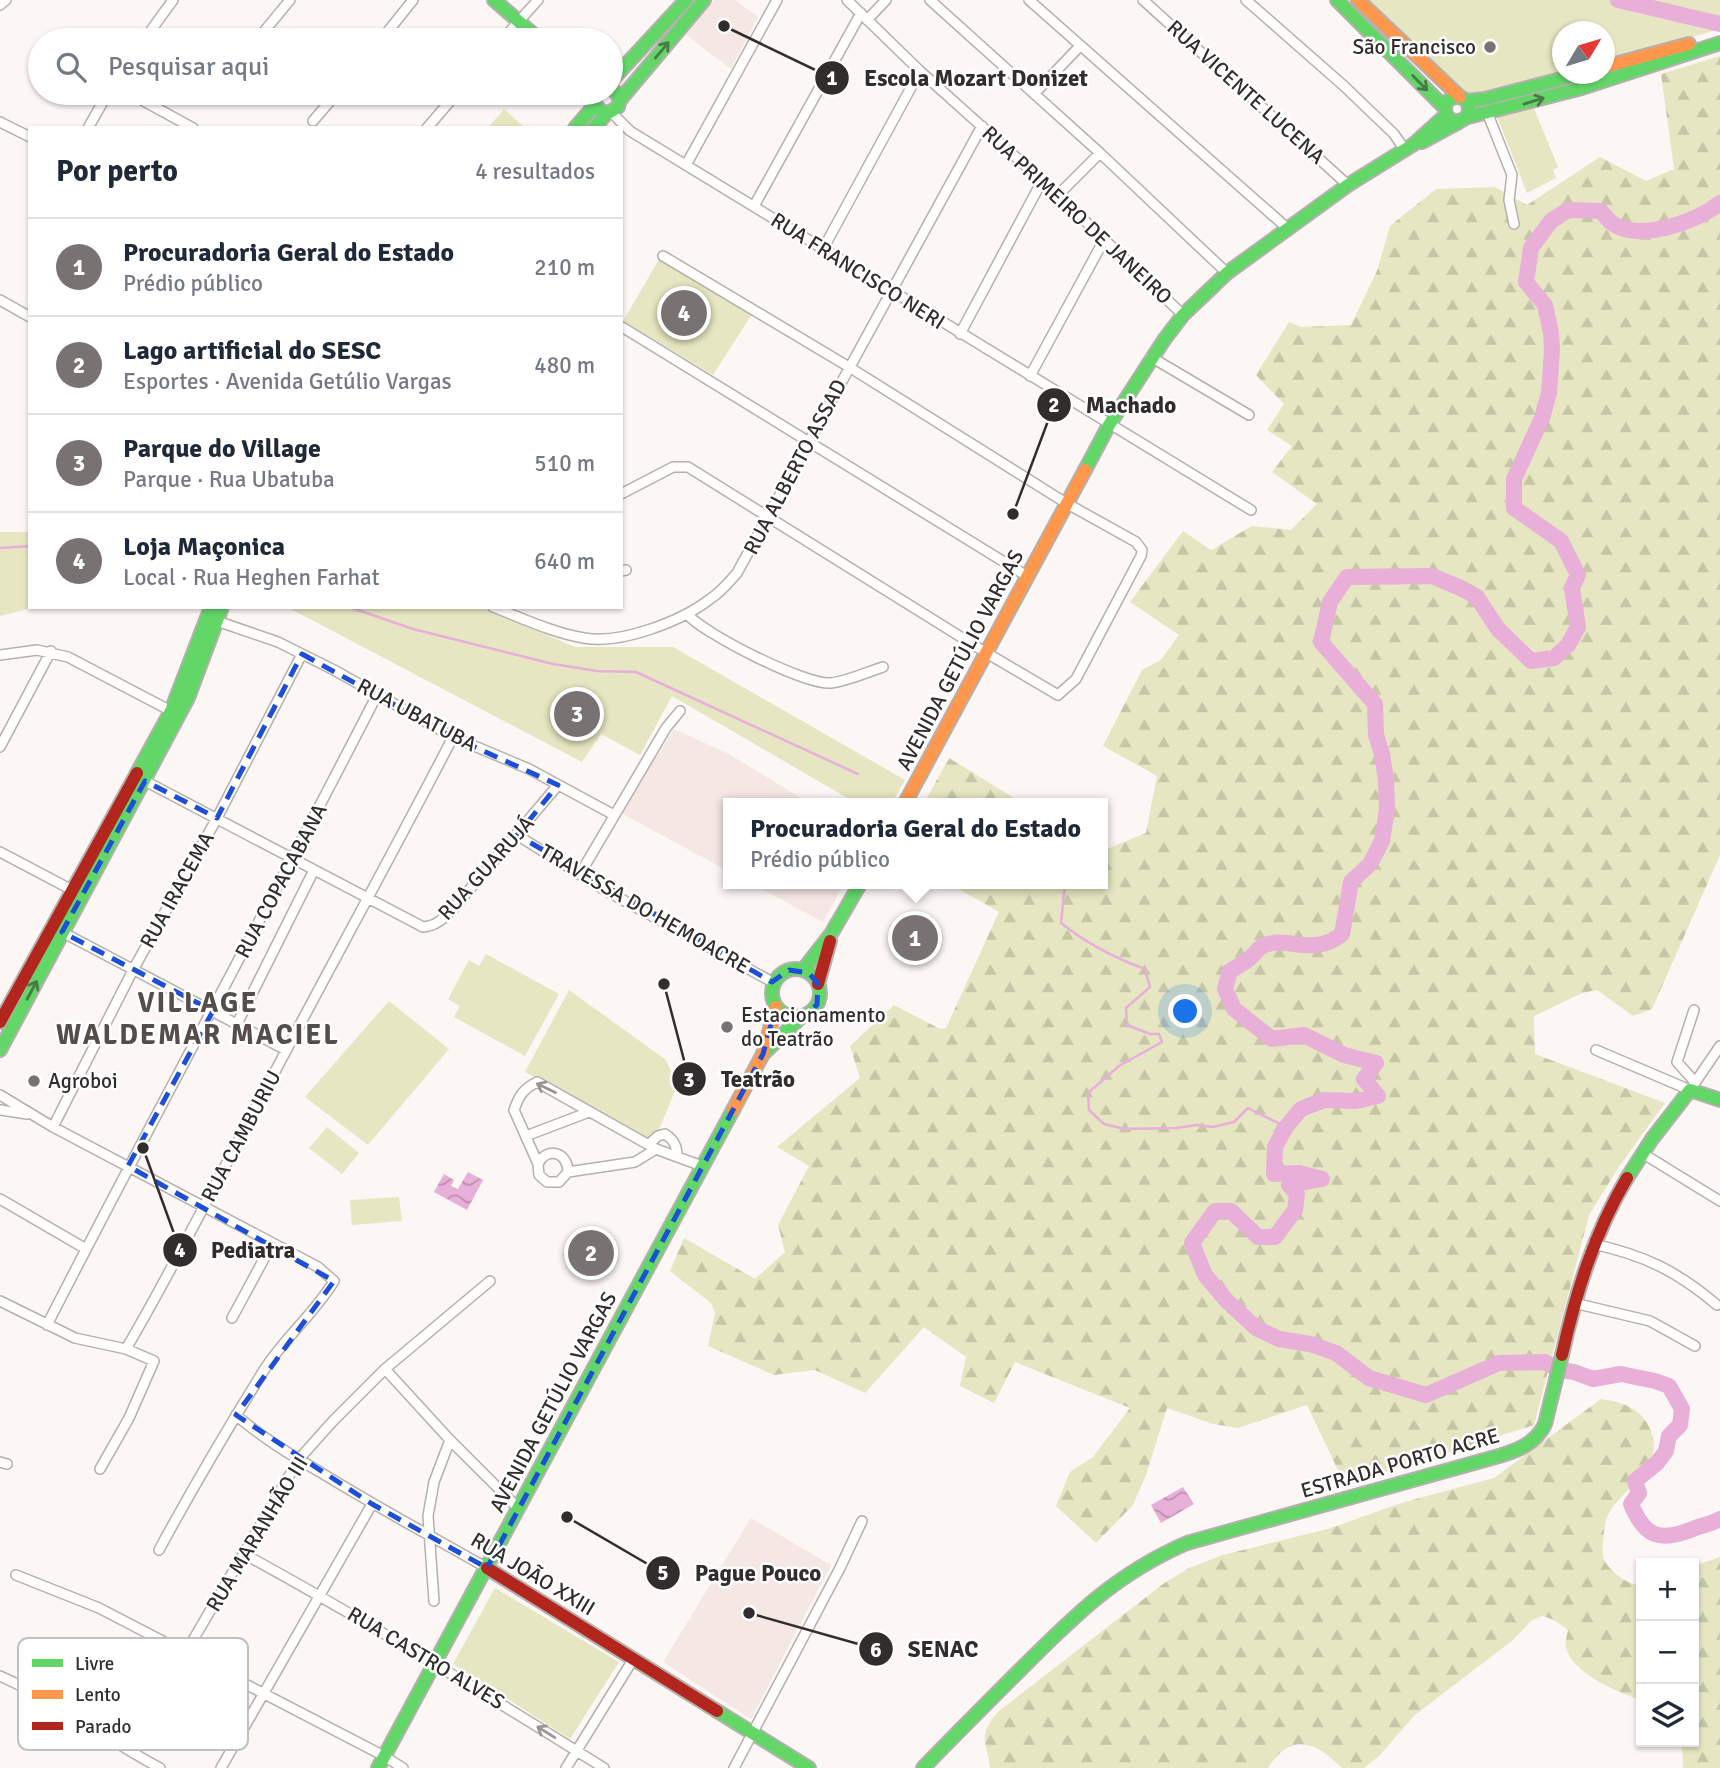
<!DOCTYPE html>
<html lang="pt">
<meta charset="utf-8">
<style>
:root{--surface:#fff;--page:#f2f2f3;--text:#1f2937;--muted:#747a83;--line:#e0e1e3;--accent:#787372}
body{margin:0;font-family:Signika,sans-serif;background:var(--page);color:var(--text)}
.controls{position:absolute;right:21px;bottom:21px;display:grid;overflow:hidden;border-radius:0px;box-shadow:0 2px 5px #0004}
.controls button{width:63px;height:63px;display:grid;place-items:center;padding:0;border:0;border-bottom:2px solid var(--line);background:var(--surface);color:var(--text);font:35px sans-serif}
.compass{position:absolute;left:1552px;top:21px;width:63px;height:63px;border-radius:50%;background:var(--surface);box-shadow:0 2px 5px #0004;rotate:52deg}
.you{position:absolute;left:1186px;top:1012px;width:24px;height:24px;margin:-18px;border:5px solid #fff;border-radius:50%;background:#1a73e8;box-shadow:0 0 0 10px #1a73e833}
.badge{display:grid;place-items:center;width:46px;height:46px;border-radius:50%;background:var(--accent);color:#fff;font-size:23px;font-weight:700}
.pin{position:absolute;translate:-50% -50%;border:4px solid #fff;box-shadow:0 2px 7px #0006}
.popup{position:absolute;left:723px;top:798px;width:385px;height:91px;box-sizing:border-box;display:grid;place-content:center;border-radius:0px;background:var(--surface);filter:drop-shadow(0 2px 5px #0005);font-size:23px;white-space:nowrap;color:var(--muted)}
.popup b{font-size:26px;color:var(--text)}
.popup::after{content:'';position:absolute;left:50%;top:100%;margin-left:-14px;border:14px solid transparent;border-top-color:var(--surface)}
.list{margin:0;padding:0;list-style:none}
h2{display:flex;justify-content:space-between;align-items:center;height:91px;margin:0;padding:0 28px;font-size:30px}
h2 small{font-size:23px;font-weight:400;color:var(--muted)}
.list li{display:grid;grid-template-columns:46px 1fr auto;gap:21px;align-items:center;box-sizing:border-box;height:98px;padding:0 28px;border-top:2px solid var(--line)}
.list b{display:block;font-size:26px;white-space:nowrap}
.list p{margin:0;font-size:23px;white-space:nowrap;color:var(--muted)}
.list em{font-size:23px;font-style:normal;color:var(--muted)}
.icon{flex:none;width:38px;height:38px;fill:none;stroke:currentColor;stroke-width:2;stroke-linecap:round;stroke-linejoin:round}
.map{position:relative;flex:none;width:1720px;height:1768px;overflow:hidden}
.search{position:absolute;background:var(--surface);box-shadow:0 2px 5px #0004;left:28px;top:28px;width:595px;height:77px;display:flex;align-items:center;gap:18px;box-sizing:border-box;padding:0 24px;border-radius:38px;color:var(--muted);font-size:26px}
.panel{position:absolute;background:var(--surface);box-shadow:0 2px 5px #0004;left:28px;top:126px;width:595px;height:483px;border-radius:0px}
.map>svg:first-child{display:block}
</style>
<div class="map">
<svg width="1720" height="1768" viewBox="0 0 1720 1768">
<defs>
<pattern id="forest-firs" width="22" height="20" patternUnits="userSpaceOnUse" patternTransform="scale(1.75)"><rect width="22" height="20" fill="#e6e6c2"/><path d="M5 1l3.5 6h-7zM16 11l3.5 6h-7z" fill="#c6c6a7"/></pattern>
<pattern id="water-waves" width="16" height="10" patternUnits="userSpaceOnUse" patternTransform="scale(1.75)"><rect width="16" height="10" fill="#e8afd8"/><path d="M0 5q4-4 8 0t8 0" fill="none" stroke="#bd8faf"/></pattern>
</defs>
<rect width="100%" height="100%" fill="#fcf6f4"/>
<path fill="#f5e7e3" d="M 714,0 L 735,0 L 758,17 L 731,69 L 686,35 Z
M 674,729 L 729,754 L 809,803 L 728,803 L 728,871 L 621,813 Z
M 752,884 L 844,884 L 823,922 Z
M 751,1518 L 831,1565 L 751,1719 L 663,1662 Z"/>
<path fill="#e6e6c2" d="M 1369,0 L 1720,0 L 1720,29 L 1605,62 L 1604,32 L 1562,32 L 1562,73 L 1487,94 L 1464,93 Z
M 1533,106 L 1558,167 L 1553,170 L 1556,178 L 1527,193 L 1497,116 Z
M 504,109 L 525,128 L 488,128 Z
M 660,258 L 752,314 L 713,375 L 623,321 Z
M 0,532 L 30,532 L 30,607 L 36,607 L 0,616 Z
M 287,607 L 480,607 L 575,647 L 673,647 L 905,780 L 892,803 L 856,803 L 672,696 L 640,755 L 601,734 L 582,762 Z
M 486,954 L 559,994 L 525,1056 L 454,1017 L 460,1006 L 448,999 L 469,960 L 479,966 Z
M 569,990 L 666,1060 L 677,1086 L 657,1134 L 647,1139 L 525,1072 Z
M 389,1001 L 449,1049 L 368,1145 L 305,1097 Z
M 327,1127 L 359,1153 L 342,1174 L 309,1148 Z
M 399,1197 L 402,1221 L 352,1225 L 350,1200 Z
M 495,1588 L 619,1662 L 570,1739 L 453,1664 Z"/>
<path fill="url(#forest-firs)" d="M 1720,56 L 1720,855 L 1652,1009 L 1633,1016 L 1597,990 L 1582,993 L 1534,1016 L 1535,1054 L 1665,1103 L 1620,1165 L 1589,1215 L 1534,1425 L 1345,1485 L 1307,1405 L 1238,1428 L 1213,1424 L 1167,1408 L 1146,1475 L 1133,1505 L 1096,1543 L 1056,1506 L 1070,1472 L 1093,1457 L 1130,1408 L 1015,1362 L 994,1403 L 960,1386 L 966,1357 L 924,1327 L 865,1393 L 815,1370 L 774,1375 L 708,1346 L 715,1313 L 711,1303 L 670,1271 L 684,1238 L 755,1279 L 785,1252 L 778,1225 L 809,1166 L 777,1147 L 860,1078 L 850,1046 L 894,1005 L 940,1029 L 946,1028 L 999,912 L 950,884 L 1102,884 L 1102,851 L 1146,833 L 1157,776 L 1103,746 L 1142,670 L 1161,660 L 1179,635 L 1130,602 L 1183,531 L 1211,550 L 1252,526 L 1291,530 L 1317,504 L 1272,472 L 1292,446 L 1267,430 L 1284,404 L 1256,375 L 1289,322 L 1301,327 L 1351,325 L 1377,271 L 1390,226 L 1436,189 L 1495,187 L 1527,205 L 1600,157 L 1646,181 L 1674,169 L 1661,74 Z
M 949,758 L 1022,803 L 924,803 Z
M 1601,1399 C 1618,1401 1638,1407 1647,1423 C 1672,1466 1623,1485 1608,1515 C 1604,1524 1604,1533 1603,1542 C 1602,1552 1602,1559 1609,1567 C 1618,1577 1627,1584 1641,1585 L 1641,1700 C 1619,1693 1571,1673 1566,1647 C 1565,1642 1567,1635 1568,1630 L 1554,1620 L 1543,1616 L 1532,1620 L 1513,1640 L 1415,1715 L 1379,1756 L 1364,1768 L 1342,1768 C 1316,1742 1291,1731 1268,1768 L 990,1768 C 987,1741 976,1736 999,1711 L 1163,1584 L 1189,1568 L 1223,1555 L 1331,1528 L 1401,1503 L 1494,1478 Z
M 1720,1557 L 1720,1768 L 1683,1768 L 1682,1742 L 1694,1742 L 1694,1566 Z"/>
<path fill="url(#water-waves)" d="M 468,1172 L 483,1180 L 467,1210 L 434,1192 L 444,1174 L 454,1180 L 451,1186 L 458,1189 Z
M 606,1243 L 613,1245 C 627,1272 597,1261 584,1259 C 578,1258 572,1259 566,1259 L 563,1254 Z
M 1183,1487 L 1194,1504 L 1161,1523 L 1151,1505 Z"/>
<g fill="none" stroke-linecap="round" stroke-linejoin="round">
<path stroke="#e8afd8" stroke-width="2.5" d="M 0,548 L 30,546
M 349,607 L 413,629 L 553,664 L 597,671 L 636,672 L 858,774
M 1022,884 L 1025,888 L 1040,884
M 1065,884 L 1061,923 C 1086,943 1115,958 1145,969 L 1150,987 L 1126,1008 L 1127,1025 L 1150,1034 L 1159,1034 L 1162,1042 L 1119,1066 L 1088,1093 L 1089,1110 L 1104,1124 L 1125,1129 L 1176,1128 L 1198,1125 L 1213,1127 L 1234,1122 L 1248,1108 L 1286,1127"/>
<path stroke="#e8afd8" stroke-width="16" d="M 1618,0 L 1720,24
M 1720,203 C 1697,221 1645,240 1617,226 C 1611,224 1605,216 1601,211 L 1568,210 L 1551,221 L 1531,248 L 1526,282 L 1545,305 L 1551,333 L 1552,350 L 1549,393 L 1542,418 L 1514,479 L 1514,508 L 1561,541 L 1578,575 L 1572,588 L 1578,627 L 1568,645 L 1554,658 L 1531,661 L 1498,629 L 1477,597 L 1463,589 L 1432,576 L 1347,577 L 1330,602 L 1321,642 L 1375,704 L 1376,735 L 1382,754 L 1386,780 L 1387,809 L 1382,841 L 1370,864 L 1351,882 L 1342,934 C 1311,959 1286,933 1261,947 C 1257,950 1253,956 1249,959 C 1243,964 1236,967 1230,971 L 1225,989 L 1234,1009 L 1272,1039 L 1304,1035 L 1344,1055 L 1376,1063 L 1364,1079 L 1378,1096 L 1356,1101 L 1324,1100 L 1301,1109 L 1286,1127 L 1275,1147 L 1274,1174 L 1299,1173 L 1322,1179 L 1289,1185 L 1297,1194 L 1295,1210 L 1275,1237 L 1258,1237 L 1231,1211 L 1215,1211 L 1192,1243 L 1205,1275 L 1226,1300 L 1256,1328 L 1279,1339 L 1310,1344 L 1336,1353 L 1369,1378 L 1426,1395 L 1499,1363 L 1545,1362 L 1560,1370 L 1574,1372 L 1593,1379 L 1621,1374 L 1655,1381 L 1669,1386 L 1682,1409 L 1680,1425 L 1669,1436 L 1666,1451 L 1657,1463 L 1635,1481 L 1639,1493 L 1631,1504 C 1645,1538 1660,1542 1693,1529 C 1702,1525 1712,1524 1720,1519"/>
<defs>
<path id="street" d="M 847,0 L 920,71 L 1058,195 L 1183,315
M 930,0 L 1100,153 L 1227,273
M 1029,0 L 1286,227
M 1143,0 L 1348,185
M 1246,0 L 1344,86 L 1394,134 L 1405,150
M 0,5 L 6,0
M 867,20 L 886,0
M 144,40 L 173,0
M 257,40 L 290,0
M 381,40 L 413,0
M 502,40 L 538,0
M 129,93 L 193,128
M 1034,94 L 1080,46
M 611,112 L 630,131 L 1251,510
M 1487,112 L 1512,175 L 1509,200 L 1514,224
M 313,121 L 337,93
M 0,122 L 30,137
M 88,128 L 108,93
M 427,128 L 457,93
M 686,165 L 777,0
M 1058,195 L 1100,153
M 754,206 L 861,13
M 823,249 L 920,71
M 0,300 L 30,317
M 622,327 L 1027,576
M 960,334 L 1042,181
M 1151,357 L 1249,415
M 1030,376 L 1104,240
M 621,494 L 673,467 L 688,467 L 985,652 L 1058,695 L 1076,679 L 1141,556 L 1142,550 L 1136,542 L 1066,503 L 849,367 L 663,256
M 621,571 L 626,570
M 493,607 C 522,618 553,633 584,638 C 620,645 682,621 710,599 C 721,592 729,582 737,573 L 982,126
M 687,614 C 704,634 805,685 831,683 C 848,681 867,672 883,667
M 217,621 L 278,642 L 334,670 L 453,737 L 529,769 L 614,815
M 0,655 L 37,650 L 68,657 L 171,711
M 0,747 L 51,651
M 145,781 L 423,927 C 436,926 443,919 453,909 L 558,785
M 517,835 L 603,889 L 774,983
M 0,852 L 72,890
M 580,874 L 666,728 L 680,711
M 62,932 L 286,1050
M 1694,1010 L 1677,1062 L 1695,1082
M 237,1024 L 314,870
M 1596,1050 L 1690,1090 L 1720,1046
M 0,1095 L 53,1127 L 318,1267 L 334,1281 C 315,1313 284,1338 264,1370 C 228,1428 192,1489 159,1550
M 0,1110 L 27,1114
M 53,1127 L 133,970 L 217,818 L 302,654
M 526,1136 L 589,1112
M 649,1144 L 658,1136 L 665,1134 C 674,1140 677,1146 677,1156
M 656,1149 L 635,1162 L 568,1172 L 559,1182 L 547,1182 L 539,1175 L 538,1164 L 514,1110 C 519,1096 523,1089 537,1082 L 656,1149 L 702,1166
M 1642,1153 L 1720,1201
M 538,1164 C 547,1146 568,1152 568,1172
M 0,1199 L 86,1249
M 1593,1244 C 1644,1255 1677,1271 1717,1305
M 0,1301 L 75,1338 L 126,1349 L 154,1361 L 129,1418 L 100,1469
M 1574,1303 L 1650,1321 L 1695,1346
M 232,1318 L 272,1244
M 47,1325 C 155,1114 269,906 377,695
M 126,1349 C 177,1262 221,1172 269,1083 C 330,967 393,853 453,737
M 385,1369 L 450,1440 L 517,1507
M 236,1415 C 261,1437 291,1455 320,1472 C 375,1506 431,1536 487,1568
M 0,1462 L 7,1464
M 244,1554 C 367,1621 486,1694 604,1768
M 16,1575 L 99,1608 L 384,1756 L 403,1768
M 434,1601 L 428,1516 L 434,1482 L 450,1440
M 186,1652 L 299,1459 L 333,1421 L 385,1369 L 490,1281
M 0,1676 C 57,1701 105,1739 160,1768
M 221,1768 L 372,1504
M 566,1768 L 634,1658
M 734,1768 L 840,1568 L 862,1521"/>
<path id="fast" d="M 494,0 L 540,40
M 1337,0 L 1445,108
M 611,81 L 686,0
M 596,93 C 592,103 598,112 608,113 L 618,107 C 621,98 618,94 611,88
M1445 109a12 12 0 1 1 24 0a12 12 0 1 1-24 0Z
M 620,100 L 704,0
M 1467,101 L 1485,99 L 1580,74
M 1468,117 L 1582,88 L 1720,43
M 575,128 L 595,105
M 594,128 L 607,113
M 1422,142 L 1459,122
M 1085,470 L 1109,425 L 1164,340 L 1183,315 L 1227,273 L 1348,185 L 1414,144 L 1446,115
M 137,773 L 171,711 L 211,607
M772 993a24 24 0 1 1 48 0a24 24 0 1 1-48 0Z
M 803,970 L 831,934 L 860,884
M 0,1050 L 188,698 L 222,607
M 763,1054 L 801,1017
M 1627,1178 L 1652,1139 L 1690,1090 L 1720,1100
M 717,1711 L 809,1768
M 378,1768 L 733,1110
M 923,1768 C 954,1736 986,1704 1018,1672 C 1072,1618 1115,1574 1187,1543 L 1499,1456 C 1519,1450 1536,1443 1545,1424 L 1562,1355"/>
<path id="slow" d="M 1358,0 L 1460,97
M 1604,67 L 1689,44
M 905,803 L 1085,470
M 733,1110 L 763,1054 L 776,1007"/>
<path id="jam" d="M 818,984 L 830,941
M 0,1022 L 137,773
M 1562,1355 C 1576,1292 1594,1234 1627,1178
M 487,1568 L 717,1711"/>
</defs>
<use href="#street" stroke="#b4b0ae" stroke-width="12"/>
<use href="#fast" stroke="#b4b0ae" stroke-width="16"/>
<use href="#slow" stroke="#b4b0ae" stroke-width="16"/>
<use href="#jam" stroke="#b4b0ae" stroke-width="16"/>
<use href="#street" stroke="#fffefd" stroke-width="9"/>
<use href="#fast" stroke="#63d668" stroke-width="12"/>
<use href="#slow" stroke="#ff974d" stroke-width="12"/>
<use href="#jam" stroke="#b3261e" stroke-width="12"/>
</g>
<defs><path id="oneway-shaft" d="M-6 0H5M1.5-3L5.5 0L1.5 3" fill="none" stroke-width="1.6" stroke-linecap="round" stroke-linejoin="round" transform="scale(1.75)"/></defs>
<g stroke="#487947">
<use href="#oneway-shaft" transform="translate(662 50) rotate(-50)"/>
<use href="#oneway-shaft" transform="translate(1420 83) rotate(45)"/>
<use href="#oneway-shaft" transform="translate(1534 101) rotate(-17)"/>
<use href="#oneway-shaft" transform="translate(32 990) rotate(-62)"/>
</g>
<g stroke="#989694">
<use href="#oneway-shaft" transform="translate(546 1088) rotate(-154)"/>
<use href="#oneway-shaft" transform="translate(546 1732) rotate(-148)"/>
</g>
<path fill="none" stroke="#1d4ed8" stroke-width="5" stroke-dasharray="14 9" stroke-linejoin="round" d="M 302,654 L 453,737 L 558,785 L 517,835 L 772,982 L 789,970 L 809,973 L 818,984 L 817,1005 L 801,1017 L 774,1013 L 763,1054 L 487,1568 L 372,1504 L 236,1415 L 334,1281 L 128,1166 L 213,1011 L 62,932 L 145,781 L 217,818 Z"/>
<g fill="#787372" stroke="#fff" stroke-width="2.5">
<circle cx="1490" cy="47" r="7"/>
<circle cx="727" cy="1027" r="7"/>
<circle cx="34" cy="1081" r="7"/>
</g>
<g text-anchor="middle" dominant-baseline="central" stroke-width="5" stroke-linejoin="round" paint-order="stroke">
<g font-size="21" fill="#312d2c" stroke="#fff" text-anchor="start">
<text x="1476" y="47" text-anchor="end">São Francisco</text>
<text x="741" y="1015">Estacionamento<tspan x="741" dy="24">do Teatrão</tspan></text>
<text x="48" y="1081">Agroboi</text>
</g>
<g font-size="21" fill="#312d2c" stroke="#fff">
<text transform="translate(1246 92) rotate(42)">RUA VICENTE LUCENA</text>
<text transform="translate(1077 215) rotate(43)">RUA PRIMEIRO DE JANEIRO</text>
<text transform="translate(858 271) rotate(32)">RUA FRANCISCO NERI</text>
<text transform="translate(795 467) rotate(-62)">RUA ALBERTO ASSAD</text>
<text transform="translate(960 660) rotate(-62)">AVENIDA GETÚLIO VARGAS</text>
<text transform="translate(417 715) rotate(28)">RUA UBATUBA</text>
<text transform="translate(486 868) rotate(-48)">RUA GUARUJÁ</text>
<text transform="translate(281 881) rotate(-62)">RUA COPACABANA</text>
<text transform="translate(177 890) rotate(-61)">RUA IRACEMA</text>
<text transform="translate(645 909) rotate(30)">TRAVESSA DO HEMOACRE</text>
<text transform="translate(241 1136) rotate(-62)">RUA CAMBURIU</text>
<text transform="translate(553 1402) rotate(-62)">AVENIDA GETÚLIO VARGAS</text>
<text transform="translate(1400 1463) rotate(-16)">ESTRADA PORTO ACRE</text>
<text transform="translate(257 1534) rotate(-59)">RUA MARANHÃO III</text>
<text transform="translate(533 1574) rotate(31)">RUA JOÃO XXIII</text>
<text transform="translate(426 1658) rotate(31)">RUA CASTRO ALVES</text>
</g>
<g font-size="28" font-weight="bold" letter-spacing="2" fill="#554d49" stroke="#fff">
<text x="198" y="1003">VILLAGE<tspan x="198" dy="32">WALDEMAR MACIEL</tspan></text>
</g>
</g>
<rect x="18" y="1638" width="230" height="112" rx="10" fill="#fff" stroke="#c1c0c0" stroke-width="2"/>
<rect x="32" y="1659" width="31" height="8" fill="#63d668"/>
<rect x="32" y="1690" width="31" height="9" fill="#ff974d"/>
<rect x="32" y="1722" width="31" height="8" fill="#b3261e"/>
<g font-size="19" fill="#312d2c">
<text x="75" y="1670">Livre</text>
<text x="75" y="1701">Lento</text>
<text x="75" y="1733">Parado</text>
</g>
<path fill="none" stroke="#312d2c" stroke-width="2.5" d="M724 26L832 78M1013 514L1054 405M664 984L689 1079M143 1148L180 1250M567 1517L663 1573M749 1613L876 1649"/>
<g fill="#312d2c" stroke="#fff" stroke-width="2.5">
<circle cx="724" cy="26" r="7"/>
<circle cx="1013" cy="514" r="7"/>
<circle cx="664" cy="984" r="7"/>
<circle cx="143" cy="1148" r="7"/>
<circle cx="567" cy="1517" r="7"/>
<circle cx="749" cy="1613" r="7"/>
<circle cx="832" cy="78" r="18"/>
<circle cx="1054" cy="405" r="18"/>
<circle cx="689" cy="1079" r="18"/>
<circle cx="180" cy="1250" r="18"/>
<circle cx="663" cy="1573" r="18"/>
<circle cx="876" cy="1649" r="18"/>
</g>
<g font-size="21" text-anchor="middle" font-weight="bold" fill="#fff">
<text x="832" y="85">1</text>
<text x="1054" y="412">2</text>
<text x="689" y="1087">3</text>
<text x="180" y="1257">4</text>
<text x="663" y="1580">5</text>
<text x="876" y="1657">6</text>
</g>
<g font-size="23" text-anchor="middle" font-weight="bold" fill="#312d2c" stroke="#fff" stroke-width="5" stroke-linejoin="round" paint-order="stroke">
<text x="976" y="86">Escola Mozart Donizet</text>
<text x="1131" y="413">Machado</text>
<text x="758" y="1087">Teatrão</text>
<text x="253" y="1258">Pediatra</text>
<text x="758" y="1581">Pague Pouco</text>
<text x="943" y="1657">SENAC</text>
</g>
</svg>
<div class="controls">
<button>+</button>
<button>−</button>
<button><svg class="icon" aria-label="layers" viewBox="0 0 24 24"><path d="M12 4l9 5-9 5-9-5zM3 14l9 5 9-5"/></svg></button>
</div>
<svg class="compass" viewBox="-18 -18 36 36"><path d="M0-13l5 13h-10z" fill="#e53935"/><path d="M0 13l5-13h-10z" fill="#747a83"/></svg>
<div class="you"></div>
<div class="pin badge" style="left:915px;top:938px">1</div>
<div class="popup"><b>Procuradoria Geral do Estado</b>Prédio público</div>
<div class="pin badge" style="left:591px;top:1253px">2</div>
<div class="pin badge" style="left:577px;top:714px">3</div>
<div class="pin badge" style="left:684px;top:313px">4</div>
<div class="search"><svg class="icon" aria-label="search" viewBox="0 0 24 24"><circle cx="10" cy="10" r="6"/><path d="M15 15l6 6"/></svg>Pesquisar aqui</div>
<section class="panel">
<h2>Por perto<small>4 resultados</small></h2>
<ul class="list">
<li><span class="badge">1</span><div><b>Procuradoria Geral do Estado</b><p>Prédio público</p></div><em>210 m</em></li>
<li><span class="badge">2</span><div><b>Lago artificial do SESC</b><p>Esportes · Avenida Getúlio Vargas</p></div><em>480 m</em></li>
<li><span class="badge">3</span><div><b>Parque do Village</b><p>Parque · Rua Ubatuba</p></div><em>510 m</em></li>
<li><span class="badge">4</span><div><b>Loja Maçonica</b><p>Local · Rua Heghen Farhat</p></div><em>640 m</em></li>
</ul>
</section>
</div>
